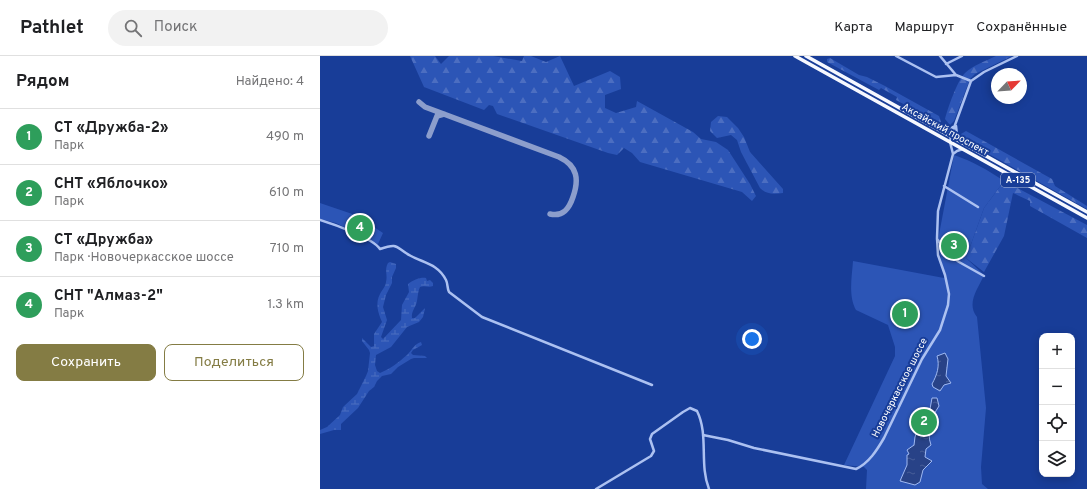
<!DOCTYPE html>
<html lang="ru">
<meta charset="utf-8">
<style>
:root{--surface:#fff;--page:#f2f2f2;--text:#202124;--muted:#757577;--line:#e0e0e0;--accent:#847c44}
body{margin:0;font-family:Overpass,sans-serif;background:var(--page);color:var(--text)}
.controls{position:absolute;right:12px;bottom:12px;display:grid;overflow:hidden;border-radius:8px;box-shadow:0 2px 10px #0003}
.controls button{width:36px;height:36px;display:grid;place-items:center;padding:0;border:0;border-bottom:1px solid var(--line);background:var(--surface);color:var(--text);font:20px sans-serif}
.compass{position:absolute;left:671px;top:12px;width:36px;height:36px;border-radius:50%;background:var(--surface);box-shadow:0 2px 10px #0003;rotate:65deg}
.you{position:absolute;left:432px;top:283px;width:14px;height:14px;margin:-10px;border:3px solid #fff;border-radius:50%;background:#1a73e8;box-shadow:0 0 0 6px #1a73e833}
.badge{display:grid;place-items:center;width:26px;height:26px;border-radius:50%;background:var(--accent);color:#fff;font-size:13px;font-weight:700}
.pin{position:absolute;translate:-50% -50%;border:2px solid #fff;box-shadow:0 1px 4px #0006}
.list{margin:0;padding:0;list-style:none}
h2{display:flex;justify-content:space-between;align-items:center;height:52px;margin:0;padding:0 16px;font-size:17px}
h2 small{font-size:13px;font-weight:400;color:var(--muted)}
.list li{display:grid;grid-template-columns:26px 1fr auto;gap:12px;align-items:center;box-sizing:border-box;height:56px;padding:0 16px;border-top:1px solid var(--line)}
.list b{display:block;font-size:15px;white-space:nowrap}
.list p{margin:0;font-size:13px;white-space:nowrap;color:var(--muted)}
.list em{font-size:13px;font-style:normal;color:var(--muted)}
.actions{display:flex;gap:8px;padding:12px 16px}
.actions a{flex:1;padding:9px 0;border:1px solid var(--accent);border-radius:8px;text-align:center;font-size:14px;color:var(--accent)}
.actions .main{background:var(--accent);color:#fff}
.icon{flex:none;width:22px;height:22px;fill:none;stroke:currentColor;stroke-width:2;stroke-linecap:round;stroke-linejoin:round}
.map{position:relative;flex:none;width:767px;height:433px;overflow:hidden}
header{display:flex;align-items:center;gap:24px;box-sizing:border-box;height:56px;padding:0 20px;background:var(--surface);border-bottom:1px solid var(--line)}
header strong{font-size:19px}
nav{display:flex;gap:22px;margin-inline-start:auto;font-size:14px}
.search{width:280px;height:36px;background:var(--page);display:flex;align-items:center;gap:10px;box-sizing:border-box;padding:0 14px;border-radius:22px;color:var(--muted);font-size:15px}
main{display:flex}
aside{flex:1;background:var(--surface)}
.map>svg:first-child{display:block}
</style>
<header>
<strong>Pathlet</strong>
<div class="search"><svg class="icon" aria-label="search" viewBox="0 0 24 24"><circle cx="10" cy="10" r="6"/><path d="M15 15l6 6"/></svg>Поиск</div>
<nav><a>Карта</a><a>Маршрут</a><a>Сохранённые</a></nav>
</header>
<main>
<aside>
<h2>Рядом<small>Найдено: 4</small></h2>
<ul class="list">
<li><span class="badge" style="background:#2e9e5b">1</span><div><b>СТ «Дружба-2»</b><p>Парк</p></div><em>490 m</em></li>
<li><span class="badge" style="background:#2e9e5b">2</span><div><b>СНТ «Яблочко»</b><p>Парк</p></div><em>610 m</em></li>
<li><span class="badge" style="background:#2e9e5b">3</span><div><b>СТ «Дружба»</b><p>Парк · Новочеркасское шоссе</p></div><em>710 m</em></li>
<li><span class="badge" style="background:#2e9e5b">4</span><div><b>СНТ &quot;Алмаз-2&quot;</b><p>Парк</p></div><em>1.3 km</em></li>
</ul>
<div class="actions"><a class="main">Сохранить</a><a>Поделиться</a></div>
</aside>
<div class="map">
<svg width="767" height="433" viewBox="0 0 767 433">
<defs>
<pattern id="forest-firs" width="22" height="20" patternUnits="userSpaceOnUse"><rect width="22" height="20" fill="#2c55b6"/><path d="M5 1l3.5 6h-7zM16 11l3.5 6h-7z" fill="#4c6ec1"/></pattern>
<pattern id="wetland-marsh" width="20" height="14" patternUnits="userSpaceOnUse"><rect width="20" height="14" fill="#2c55b6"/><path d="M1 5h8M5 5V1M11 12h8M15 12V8" fill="none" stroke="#4c6ec1"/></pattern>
<pattern id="water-ripples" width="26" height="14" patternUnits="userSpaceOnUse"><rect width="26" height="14" fill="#284287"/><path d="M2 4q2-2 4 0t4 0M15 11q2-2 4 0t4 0" fill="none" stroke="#485e99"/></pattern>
</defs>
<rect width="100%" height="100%" fill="#183d98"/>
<path fill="url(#forest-firs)" d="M 90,0 L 115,0 L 121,8 L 129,0 L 173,0 L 202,5 L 204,0 L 211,0 L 226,6 L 240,0 L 254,30 L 290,15 L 300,21 L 301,33 L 285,39 L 285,52 L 296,57 L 316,51 L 317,45 L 373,76 L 381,83 L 396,86 L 408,94 L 430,128 L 436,140 L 432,145 L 422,136 L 320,106 L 312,97 L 304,92 L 297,99 L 288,97 L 177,58 L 173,50 L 169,49 L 164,54 L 104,31 Z
M 676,0 L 692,0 L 655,18 L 650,23 L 634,65 L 630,69 L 625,63 C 628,52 637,25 645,17 C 653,9 666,5 676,0 Z
M 510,2 L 539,19 L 547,21 L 565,30 L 619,60 L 621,66 L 619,67 L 576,44 L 577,41 L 561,32 L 559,34 L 507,6 L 507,3 Z
M 398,60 L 407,61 L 418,72 L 424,81 L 430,96 L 463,133 L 463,137 C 454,138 447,139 440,132 L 421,96 L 417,84 L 411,79 L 397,82 L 390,75 L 391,66 Z
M 646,75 L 732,123 L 735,130 L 767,150 L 767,153 L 642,83 L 641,78 Z
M 684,125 L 767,169 L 767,182 L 710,150 L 710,145 L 693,137 L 684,180 L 664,216 L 646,202 L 664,152 Z"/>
<path fill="url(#wetland-marsh)" d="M 70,206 L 76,208 L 76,212 L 72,221 L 72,227 L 66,239 L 63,251 L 67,264 L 61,281 L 63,283 L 81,264 L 82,249 L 89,236 L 88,228 C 93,224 101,221 106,222 L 107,225 L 110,224 L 113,227 L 113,230 C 108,232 105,229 100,231 C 98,235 98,239 97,245 C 96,251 91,255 92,262 L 95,262 L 105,252 L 103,261 L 99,266 L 87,271 L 71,291 L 56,299 L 55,309 L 57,315 L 60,317 C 70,313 79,306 87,299 C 92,294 94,288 101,286 L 102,289 L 93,294 L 91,297 L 93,299 L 105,300 L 107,302 L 94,302 L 91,303 L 78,311 L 71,318 L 62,320 L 57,325 L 54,331 L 49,335 L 38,352 L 21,368 L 21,374 L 14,374 L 0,378 L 0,374 L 7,371 L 20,359 L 23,351 L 37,338 L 46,320 L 48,315 L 50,297 L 49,294 L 42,285 L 42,282 L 51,291 L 54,290 L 54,278 L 62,266 C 58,257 55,247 60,238 C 62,234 66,230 66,226 C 68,219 64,214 68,207 Z"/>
<path fill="#2c55b6" d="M 634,99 C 652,105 668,114 684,125 L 664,152 L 646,202 L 664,219 C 658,233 646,247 657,261 L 666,352 L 661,411 L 662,428 L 668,433 L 546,433 L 547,414 L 544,411 L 524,409 L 575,300 L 575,291 L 568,269 L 536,254 C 528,240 532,220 533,205 L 624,222 L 625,219 L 620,199 L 618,184 Z
M 0,147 L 44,162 L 45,165 L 63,177 L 58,188 L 16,167 L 0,163 Z"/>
<path fill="url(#water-ripples)" stroke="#9fb9f3" d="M 625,297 L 628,303 L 626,320 L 631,327 L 624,329 L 620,335 L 613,331 L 612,328 C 617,319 620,310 617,300 Z
M 612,342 L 617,342 L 619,350 C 611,362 606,375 611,389 L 606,393 L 605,401 L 612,405 L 603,414 L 600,426 L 595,429 L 580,425 L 587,409 L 587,399 L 589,398 L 587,394 L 594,389 L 595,381 L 602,362 L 610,353 Z"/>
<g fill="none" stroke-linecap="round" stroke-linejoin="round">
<path stroke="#8c9ecc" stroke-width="5.5" d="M 99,46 L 105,51 L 239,101 C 258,110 259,124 253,141 C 249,153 243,161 230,158
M 109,80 L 117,60 L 124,58"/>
<path stroke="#acc1f1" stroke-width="2.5" d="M 576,0 L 616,21 L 636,19
M 620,0 L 636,19 L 651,25
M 626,8 L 642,0
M 636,70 L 637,79 L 642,85
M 624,75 L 629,75 L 633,71
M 633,98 L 637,95 L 643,93
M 624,130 L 658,151
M 0,164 C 13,168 53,182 60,193 C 80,186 75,192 91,200 C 104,207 118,208 126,224 C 128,228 127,232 129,236 L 162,261 L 332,329
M 617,183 L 630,199 L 639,206 L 664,220
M 383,379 L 408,384 L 434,392 L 536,413 C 549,407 557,394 564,382 L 602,303 L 620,274 L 628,249 L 629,238 L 625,219 L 618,199 L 617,182 L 618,155 L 633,98 L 630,86 L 631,80 L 651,25 L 664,16 L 697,0
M 276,433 L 331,400 L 334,395 L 330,383 L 332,378 L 363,356 L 370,352 L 377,355 C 389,379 379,408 389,433"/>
<path stroke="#f6f8ff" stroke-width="3.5" d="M 475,0 L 767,162
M 486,0 L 767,156"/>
</g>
<g text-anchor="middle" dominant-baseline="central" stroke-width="4" stroke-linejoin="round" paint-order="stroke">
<rect fill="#183d98" stroke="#bac5e0" stroke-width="1" x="681" y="117" width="34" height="14" rx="3"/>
<g font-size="9" font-weight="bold" fill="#fff">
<text x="698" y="124">А-135</text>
</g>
<g font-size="10" fill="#fff" stroke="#183d98">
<text transform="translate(625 74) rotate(29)">Аксайский проспект</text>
<text transform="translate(580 332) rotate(-63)">Новочеркасское шоссе</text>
</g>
</g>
</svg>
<div class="controls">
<button>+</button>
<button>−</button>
<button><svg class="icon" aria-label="locate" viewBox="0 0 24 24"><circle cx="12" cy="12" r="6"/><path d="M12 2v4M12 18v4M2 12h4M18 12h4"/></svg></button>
<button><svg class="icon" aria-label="layers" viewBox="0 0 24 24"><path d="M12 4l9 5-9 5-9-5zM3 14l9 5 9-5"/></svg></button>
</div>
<svg class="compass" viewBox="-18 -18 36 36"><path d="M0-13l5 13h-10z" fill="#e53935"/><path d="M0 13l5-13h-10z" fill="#757577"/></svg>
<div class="you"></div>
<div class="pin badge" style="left:585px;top:258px;background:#2e9e5b">1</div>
<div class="pin badge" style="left:604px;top:366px;background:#2e9e5b">2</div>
<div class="pin badge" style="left:634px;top:190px;background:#2e9e5b">3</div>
<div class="pin badge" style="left:40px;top:172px;background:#2e9e5b">4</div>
</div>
</main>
